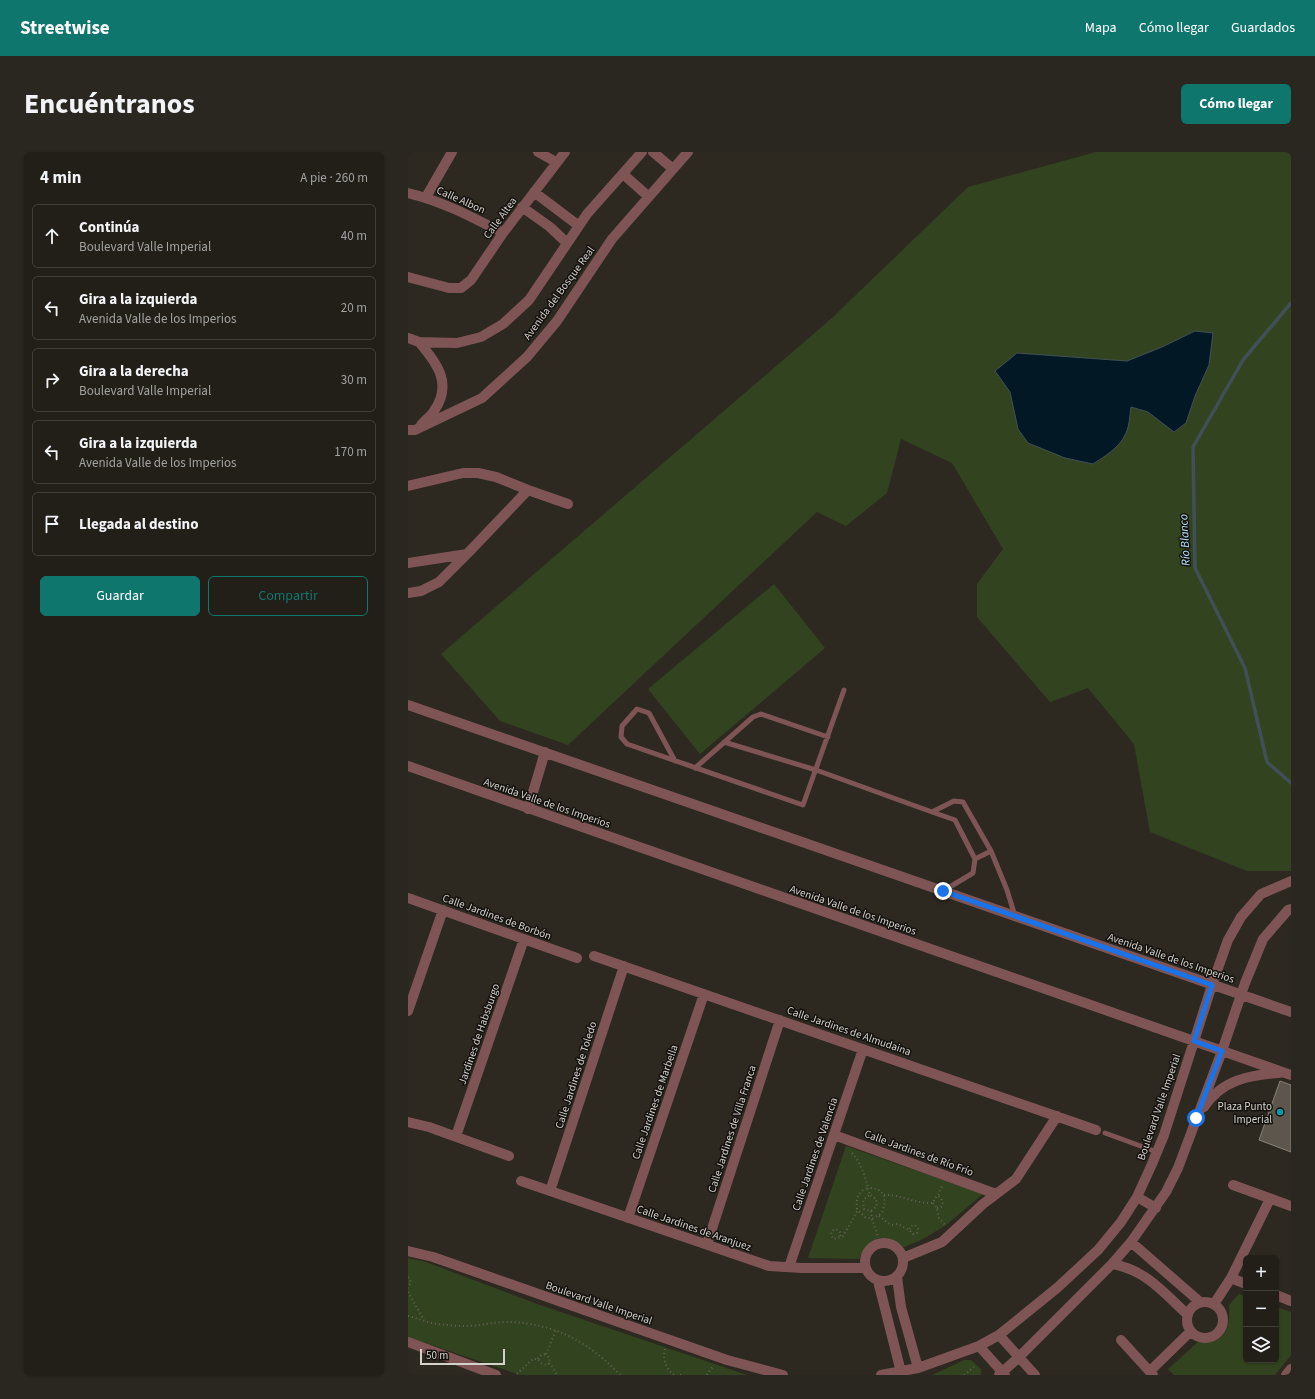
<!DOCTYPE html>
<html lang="es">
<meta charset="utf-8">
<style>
:root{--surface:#221f18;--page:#2a2721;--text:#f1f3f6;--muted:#a2a2a2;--line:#3f3d37;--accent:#0f766e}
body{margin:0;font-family:"Source Sans 3",sans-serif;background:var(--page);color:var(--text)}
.controls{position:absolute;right:12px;bottom:12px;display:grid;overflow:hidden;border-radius:6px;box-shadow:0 1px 3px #0004}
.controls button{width:36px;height:36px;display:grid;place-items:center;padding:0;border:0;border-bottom:1px solid var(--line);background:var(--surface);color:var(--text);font:20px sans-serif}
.scale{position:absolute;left:12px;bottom:10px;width:85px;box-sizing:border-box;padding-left:4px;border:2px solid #d5d2cc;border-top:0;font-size:11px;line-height:14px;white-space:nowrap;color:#d5d2cc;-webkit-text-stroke:3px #14120e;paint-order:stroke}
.stop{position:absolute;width:12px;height:12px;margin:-9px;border:3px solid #1a73e8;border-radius:50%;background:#fff}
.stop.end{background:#1a73e8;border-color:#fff;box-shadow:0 1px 4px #0008}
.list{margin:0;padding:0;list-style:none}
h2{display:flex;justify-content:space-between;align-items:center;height:52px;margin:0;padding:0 16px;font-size:17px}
h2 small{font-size:13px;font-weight:400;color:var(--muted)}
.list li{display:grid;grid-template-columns:26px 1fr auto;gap:12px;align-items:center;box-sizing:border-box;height:64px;margin:0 8px 8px;padding:0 8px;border:1px solid var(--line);border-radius:6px}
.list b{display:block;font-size:15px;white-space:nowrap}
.list p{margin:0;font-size:13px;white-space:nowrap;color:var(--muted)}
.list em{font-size:13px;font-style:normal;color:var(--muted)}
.actions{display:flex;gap:8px;padding:12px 16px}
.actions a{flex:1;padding:9px 0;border:1px solid var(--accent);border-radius:6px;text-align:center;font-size:14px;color:var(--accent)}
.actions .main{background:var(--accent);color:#fff}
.icon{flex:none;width:22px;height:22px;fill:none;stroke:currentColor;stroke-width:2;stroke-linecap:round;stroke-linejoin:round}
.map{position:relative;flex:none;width:883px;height:1223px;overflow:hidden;border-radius:6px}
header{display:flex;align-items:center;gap:24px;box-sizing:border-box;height:56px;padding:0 20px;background:var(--accent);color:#fff}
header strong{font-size:19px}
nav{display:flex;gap:22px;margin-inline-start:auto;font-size:14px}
.intro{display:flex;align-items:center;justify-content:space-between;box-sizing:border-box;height:96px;padding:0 24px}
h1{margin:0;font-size:28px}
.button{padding:10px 18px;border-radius:6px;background:var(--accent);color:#fff;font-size:14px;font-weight:700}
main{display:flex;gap:24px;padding:0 24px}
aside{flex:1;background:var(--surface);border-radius:6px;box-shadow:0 1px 3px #0004}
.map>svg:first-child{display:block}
</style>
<header>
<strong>Streetwise</strong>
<nav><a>Mapa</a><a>Cómo llegar</a><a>Guardados</a></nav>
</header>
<div class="intro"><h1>Encuéntranos</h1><a class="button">Cómo llegar</a></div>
<main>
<aside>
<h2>4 min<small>A pie · 260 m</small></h2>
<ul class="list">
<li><svg class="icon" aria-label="ahead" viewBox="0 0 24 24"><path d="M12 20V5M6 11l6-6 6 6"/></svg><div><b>Continúa</b><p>Boulevard Valle Imperial</p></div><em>40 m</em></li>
<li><svg class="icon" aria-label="left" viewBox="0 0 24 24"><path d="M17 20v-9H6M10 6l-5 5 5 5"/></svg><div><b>Gira a la izquierda</b><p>Avenida Valle de los Imperios</p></div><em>20 m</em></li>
<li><svg class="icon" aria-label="right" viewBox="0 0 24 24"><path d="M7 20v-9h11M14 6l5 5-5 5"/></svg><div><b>Gira a la derecha</b><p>Boulevard Valle Imperial</p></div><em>30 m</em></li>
<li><svg class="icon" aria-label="left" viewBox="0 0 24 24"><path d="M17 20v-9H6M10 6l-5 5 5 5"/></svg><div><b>Gira a la izquierda</b><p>Avenida Valle de los Imperios</p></div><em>170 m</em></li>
<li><svg class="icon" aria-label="arrive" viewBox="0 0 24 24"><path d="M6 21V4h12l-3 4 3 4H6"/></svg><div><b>Llegada al destino</b></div></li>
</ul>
<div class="actions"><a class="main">Guardar</a><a>Compartir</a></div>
</aside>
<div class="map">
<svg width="883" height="1223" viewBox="0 0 883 1223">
<rect width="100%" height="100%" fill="#2e2920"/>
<path fill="#32441f" d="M 688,0 L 883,0 L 883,719 L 839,719 L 742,680 L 726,592 L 680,536 L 642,550 L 569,465 L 569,432 L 595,397 L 544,311 L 493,287 L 479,341 L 438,374 L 409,360 L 160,593 L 92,569 L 33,502 L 424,166 L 560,35 Z
M 366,432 L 417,496 L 292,602 L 240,537 Z
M 438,994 L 575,1042 L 537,1074 L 513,1088 L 494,1096 C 491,1093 488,1089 484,1088 C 468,1081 457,1094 451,1107 L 400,1106 Z
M 0,1106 L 18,1110 L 129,1152 L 339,1223 L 112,1223 L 0,1185 Z
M 831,1142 L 838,1144 L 838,1208 L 868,1208 L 868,1155 L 883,1160 L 883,1203 L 867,1223 L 766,1223 L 760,1217 L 790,1190 C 817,1193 823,1176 821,1153 Z
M 556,1208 L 563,1208 L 573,1217 L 573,1223 L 524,1223 Z"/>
<path fill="#021925" stroke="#415057" d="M 787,179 L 805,181 L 801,213 L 787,244 L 778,271 L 766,280 L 740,260 L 723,255 C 722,260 722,266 721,271 C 717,292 702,301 685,312 L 657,306 L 620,291 L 610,277 L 602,240 L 587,219 L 609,201 L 719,209 L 754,195 Z"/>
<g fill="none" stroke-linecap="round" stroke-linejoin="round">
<path stroke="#415057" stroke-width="3.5" d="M 883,151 L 835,208 L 785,295 L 787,416 L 837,516 L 859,610 L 883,631"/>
</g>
<path fill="#5c564d" stroke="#878177" d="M 872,929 L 883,933 L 883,1000 L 851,988 Z"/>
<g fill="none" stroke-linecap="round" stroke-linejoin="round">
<path stroke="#656058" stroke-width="2" stroke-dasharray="1 3" stroke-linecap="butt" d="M 444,1001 C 453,1011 457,1024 460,1036 C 450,1039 448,1047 449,1057 L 457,1065 L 464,1067 L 474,1061 C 479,1047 478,1036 460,1036 L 462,1043 L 456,1047 L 455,1050 L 456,1057 L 463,1059 L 469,1054 L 468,1047 L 462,1043
M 476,1043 C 492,1042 507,1052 525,1051 L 527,1046 L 530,1044 L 534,1034
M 525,1051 L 529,1056 L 531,1066 L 537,1073
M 529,1056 L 533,1055 L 535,1052 L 533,1046 L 530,1044
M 463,1059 L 464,1067 L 470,1085
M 471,1064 L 480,1071 L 484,1073 L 490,1072 L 501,1078 L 505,1082 L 509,1081 L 510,1077 L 507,1073 L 503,1074 L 501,1078
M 432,1084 L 433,1081 L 428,1077 C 424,1078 423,1080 423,1084 L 426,1087 L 435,1084 L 450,1058
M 0,1125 L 3,1130 L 0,1136
M 0,1140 L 16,1168
M 0,1164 C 10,1166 19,1171 29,1172 C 38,1173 48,1174 57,1174 C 71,1174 85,1170 100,1170 C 146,1171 181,1190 212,1223
M 257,1197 C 254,1206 258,1217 266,1223
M 130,1207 L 133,1203 L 138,1202
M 141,1211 L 145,1216 L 149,1223
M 109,1222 L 125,1207 L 130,1207 L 134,1212 L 140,1213 L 142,1207 L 138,1202 L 148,1178
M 272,1223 L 274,1223
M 299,1223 L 305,1214
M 556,1223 L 568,1213"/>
<path stroke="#7e5554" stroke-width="5" d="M 316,590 L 408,618 L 524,660
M 267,609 L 241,561 L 229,557 L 214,574 L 213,585 L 219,592 L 395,653 L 436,538
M 287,616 L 345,565 L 353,562 L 420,585
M 567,707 L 583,699
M 535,739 L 565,721 L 567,707 L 547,668 L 524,660 L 546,649 L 555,650 L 583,699 L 599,738 L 607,764
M 697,981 L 749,1000"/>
<path stroke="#7e5554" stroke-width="10" d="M 130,0 L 148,10
M 245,0 L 265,17
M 215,22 L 241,45
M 126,40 L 171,74
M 0,41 C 34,49 64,65 95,81
M 18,45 L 44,0
M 114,55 L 142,75 L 159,91
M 0,125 L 41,136 L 53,136 L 63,128 L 95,81 L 157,0
M 0,186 L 11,190 L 49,191 L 73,185 L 95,172 L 121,148 L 179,62 L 234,0
M 11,190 C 29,211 45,232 26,259 C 23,264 17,268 13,273
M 0,278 L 7,278 L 74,246 L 119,205 L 149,169 L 204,87 L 280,0
M 0,334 L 55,321 L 70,321 L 88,325 L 120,338 L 160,352
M 0,411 L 59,402
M 0,441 L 13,439 L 31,430 L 59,402 L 120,338
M 0,553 L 883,860
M 0,614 L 883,923
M 120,657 L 137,600
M 0,746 L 169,806
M 186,804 L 688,978
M 0,859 L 35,758
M 796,955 C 814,928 841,923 871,921
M 0,970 L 21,975 L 101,1004
M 426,983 L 588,1042
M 48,984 L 116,787
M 113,1029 L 361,1114 L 394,1116 L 457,1116
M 825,1033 L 883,1054
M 142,1039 L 216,814
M 729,1045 L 748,1056
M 220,1066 L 296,842
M 723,1090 L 792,1150
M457 1110a19 19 0 1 1 38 0a19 19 0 1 1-38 0Z
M 299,1092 L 372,868
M 0,1099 L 25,1105 L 319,1208 L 375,1223
M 495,1106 L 534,1090 L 575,1052 L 608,1027 L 649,964
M 704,1112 C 738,1118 755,1140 780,1163
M 381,1115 L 455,897
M 489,1125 L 493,1155 L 510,1216
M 823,1126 L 838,1132
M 470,1129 L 493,1220
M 868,1143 L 883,1149
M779 1168a18 18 0 1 1 36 0a18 18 0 1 1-36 0Z
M 806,1152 L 823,1126 L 862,1047
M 591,1183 L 627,1223
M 713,1188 L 745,1223
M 0,1190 L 88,1223
M 571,1194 L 597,1223
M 742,1219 L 783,1179
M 473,1223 L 510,1216 L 571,1194 L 591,1183 L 649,1136 L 690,1098 L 713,1070 L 729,1045 L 744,1012 L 756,983 L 804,833 L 820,788 L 833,765 L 853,742 L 883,729
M 591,1223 L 611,1205 L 704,1112 L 723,1090 L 758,1040 L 770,1016 L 814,899 L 837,831 L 855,787 L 880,758 L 883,757
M 878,1223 L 883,1217"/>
</g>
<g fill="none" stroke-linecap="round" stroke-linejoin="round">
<path stroke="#1a73e8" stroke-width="5" d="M 535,739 L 804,833 L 786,889 L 814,899 L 788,966"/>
</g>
<circle fill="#0f9aa8" stroke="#14120e" stroke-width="1.5" cx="872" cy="960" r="4"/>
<g text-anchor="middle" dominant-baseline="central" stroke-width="3" stroke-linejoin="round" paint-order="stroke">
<g font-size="11" fill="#d5d2cc" stroke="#14120e">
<text transform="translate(53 48) rotate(24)">Calle Albon</text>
<text transform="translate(92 66) rotate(-54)">Calle Altea</text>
<text transform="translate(151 141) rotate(-54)">Avenida del Bosque Real</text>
<text transform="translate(139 651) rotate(19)">Avenida Valle de los Imperios</text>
<text transform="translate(445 758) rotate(19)">Avenida Valle de los Imperios</text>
<text transform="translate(89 765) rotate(20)">Calle Jardines de Borbón</text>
<text transform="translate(763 806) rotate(19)">Avenida Valle de los Imperios</text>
<text transform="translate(441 879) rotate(19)">Calle Jardines de Almudaina</text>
<text transform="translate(71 882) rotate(-71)">Jardines de Habsburgo</text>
<text transform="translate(168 923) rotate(-72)">Calle Jardines de Toledo</text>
<text transform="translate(247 950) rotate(-71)">Calle Jardines de Marbella</text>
<text transform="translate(751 955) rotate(-71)">Boulevard Valle Imperial</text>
<text transform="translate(324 977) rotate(-72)">Calle Jardines de Villa Franca</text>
<text transform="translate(511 1001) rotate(20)">Calle Jardines de Río Frío</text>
<text transform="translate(407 1002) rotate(-71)">Calle Jardines de Valencia</text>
<text transform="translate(286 1076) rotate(19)">Calle Jardines de Aranjuez</text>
<text transform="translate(191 1151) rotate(19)">Boulevard Valle Imperial</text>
</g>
<g font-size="11" fill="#d5d2cc" stroke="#14120e" text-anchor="end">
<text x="864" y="954">Plaza Punto<tspan x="864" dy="13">Imperial</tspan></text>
</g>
<g font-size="12" font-style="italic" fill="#b7e2fb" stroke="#14120e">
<text transform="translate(777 388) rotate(-93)">Río Blanco</text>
</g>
</g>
</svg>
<div class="controls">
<button>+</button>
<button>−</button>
<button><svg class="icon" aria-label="layers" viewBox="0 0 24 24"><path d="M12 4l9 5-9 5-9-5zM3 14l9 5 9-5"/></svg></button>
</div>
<div class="scale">50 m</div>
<div class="stop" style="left:788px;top:966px"></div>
<div class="stop end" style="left:535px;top:739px"></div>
</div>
</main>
